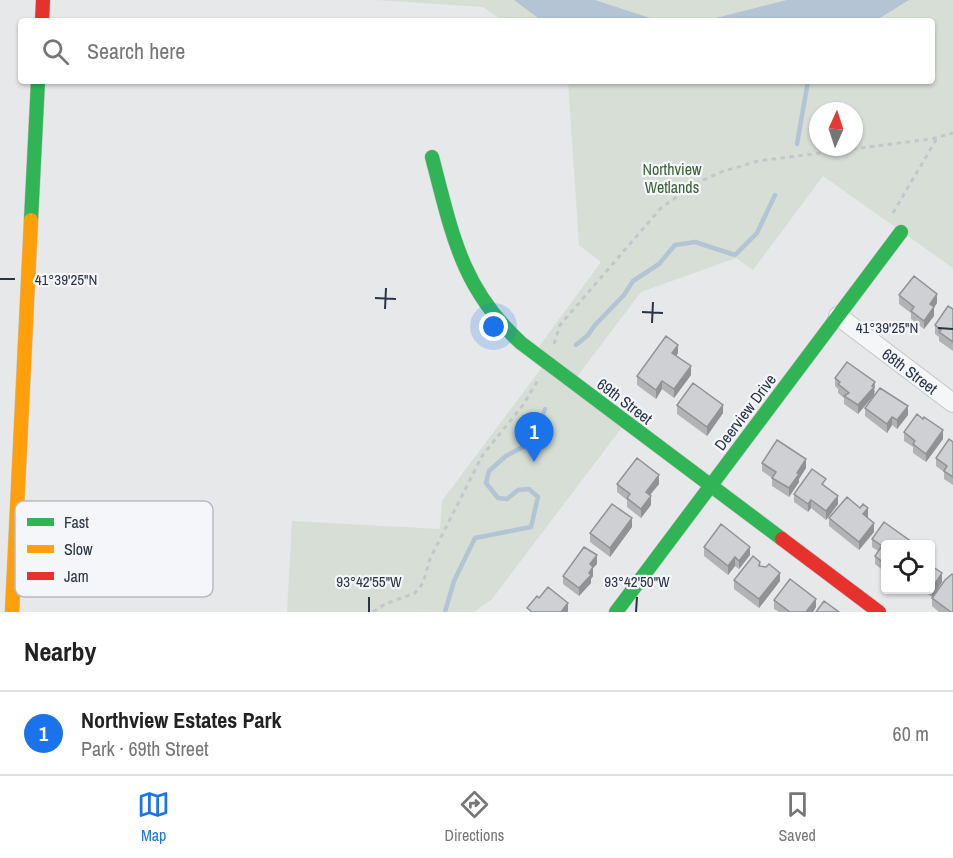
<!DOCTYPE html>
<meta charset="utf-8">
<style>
:root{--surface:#fff;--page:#f2f2f2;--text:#222;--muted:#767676;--line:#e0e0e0;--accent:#1a73e8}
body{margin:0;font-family:"Archivo Narrow",sans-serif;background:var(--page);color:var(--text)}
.controls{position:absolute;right:18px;bottom:18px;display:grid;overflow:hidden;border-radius:6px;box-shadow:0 2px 4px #0004}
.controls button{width:54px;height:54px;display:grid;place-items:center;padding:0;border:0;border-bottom:2px solid var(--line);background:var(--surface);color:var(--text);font:30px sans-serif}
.compass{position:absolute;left:809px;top:102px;width:54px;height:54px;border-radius:50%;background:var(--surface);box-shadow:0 2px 4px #0004;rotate:3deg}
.you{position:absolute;left:494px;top:327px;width:21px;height:21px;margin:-15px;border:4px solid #fff;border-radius:50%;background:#1a73e8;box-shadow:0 0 0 9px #1a73e833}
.badge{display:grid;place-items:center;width:39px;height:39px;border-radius:50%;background:var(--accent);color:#fff;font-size:20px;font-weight:700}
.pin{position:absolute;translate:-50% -50px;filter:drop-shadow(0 2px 3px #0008)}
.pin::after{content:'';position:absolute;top:32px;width:21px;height:18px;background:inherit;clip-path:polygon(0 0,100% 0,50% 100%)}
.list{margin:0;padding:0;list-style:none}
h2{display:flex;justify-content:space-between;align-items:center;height:78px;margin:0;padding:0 24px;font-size:26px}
h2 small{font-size:20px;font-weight:400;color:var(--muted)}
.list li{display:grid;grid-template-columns:39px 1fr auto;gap:18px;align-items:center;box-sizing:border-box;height:84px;padding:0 24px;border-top:2px solid var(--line)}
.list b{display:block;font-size:22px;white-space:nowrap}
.list p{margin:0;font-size:20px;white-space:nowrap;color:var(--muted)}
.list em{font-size:20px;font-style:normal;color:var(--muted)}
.icon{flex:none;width:33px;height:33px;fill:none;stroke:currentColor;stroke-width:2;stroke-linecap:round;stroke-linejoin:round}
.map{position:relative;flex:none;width:953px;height:612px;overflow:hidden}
.search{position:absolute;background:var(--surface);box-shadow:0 2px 4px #0004;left:18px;right:18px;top:18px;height:66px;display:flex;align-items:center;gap:15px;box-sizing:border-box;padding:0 21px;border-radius:6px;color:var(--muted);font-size:22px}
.sheet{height:162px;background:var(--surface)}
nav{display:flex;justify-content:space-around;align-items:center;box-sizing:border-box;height:84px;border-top:2px solid var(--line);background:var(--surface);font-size:16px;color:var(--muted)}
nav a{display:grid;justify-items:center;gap:3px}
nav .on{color:var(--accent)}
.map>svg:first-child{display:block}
</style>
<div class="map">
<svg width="953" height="612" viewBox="0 0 953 612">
<rect width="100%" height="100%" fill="#e6e8ea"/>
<path fill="#d6ded6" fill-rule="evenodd" d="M 376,0 L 953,0 L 953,268 L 823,176 L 753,270 L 736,258 L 641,292 L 573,382 L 626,422 L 492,599 L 474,612 L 287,612 L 292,521 L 440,529 L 442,501 L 546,362 L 535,352 L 601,262 L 579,245 L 568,81 L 932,81 L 932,21 L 503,21 L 483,7 ZM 818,111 L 854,111 L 854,147 L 818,147 Z"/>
<path fill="#b4c4d5" d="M 514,0 L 595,0 L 650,18 L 712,19 L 787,0 L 909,0 L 875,21 L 542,21 Z"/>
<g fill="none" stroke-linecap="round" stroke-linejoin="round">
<path stroke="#b4c4d5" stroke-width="4.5" d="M 797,144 L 808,81
M 576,345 L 588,335 L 595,325 L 624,295 L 633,281 L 659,264 L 675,245 L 695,242 L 735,255 L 757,233 L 775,195
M 445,612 L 454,581 L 475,538 L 531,527 L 538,497 L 529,489 L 518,490 L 507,499 L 498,498 L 486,483 L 489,471 L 506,456 L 532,442 L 545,409"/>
<defs>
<path id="street" d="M 838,316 L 953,403"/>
<path id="fast" d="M 432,157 C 452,233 461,288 521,343 L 782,539
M 31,220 L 38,81
M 616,612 L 901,232"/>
<path id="slow" d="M 12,612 L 31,220"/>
<path id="jam" d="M 42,21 L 43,0
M 782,539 L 879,612"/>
</defs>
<use href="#street" stroke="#c4c6c8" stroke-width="20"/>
<use href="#fast" stroke="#c4c6c8" stroke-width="15"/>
<use href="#slow" stroke="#c4c6c8" stroke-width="15"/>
<use href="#jam" stroke="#c4c6c8" stroke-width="15"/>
<path stroke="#c5c6ca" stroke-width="3" stroke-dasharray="4.5 4.5" stroke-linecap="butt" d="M 893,213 L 937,138
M 554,344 L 560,325 L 661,208 L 697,183 L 721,172 L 758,161 L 931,139 L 953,133
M 373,612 L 385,604 L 415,593 L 423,583 L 430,559 L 482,456 L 523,405 L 538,380"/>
<use href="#street" stroke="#f5f6f7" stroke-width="18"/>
<use href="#fast" stroke="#30b455" stroke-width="14"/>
<use href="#slow" stroke="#ff9f0a" stroke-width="14"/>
<use href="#jam" stroke="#e5322d" stroke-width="14"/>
</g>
<path fill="#b1b3b5" d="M 899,295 L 937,303 L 934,307 L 934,316 L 924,329 L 911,319 L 911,313 L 899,304 Z
M 953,309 L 953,351 L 939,341 L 939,337 L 935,334 L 935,325 Z
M 678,353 L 676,356 L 691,375 L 674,398 L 662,389 L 656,399 L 637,385 L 637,376 Z
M 835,378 L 875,391 L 874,395 L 858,414 L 844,404 L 844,398 L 838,393 L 838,389 L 835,386 Z
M 677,405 L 723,413 L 707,436 L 677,414 Z
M 865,408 L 908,415 L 897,429 L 892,425 L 887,433 L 865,416 Z
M 904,432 L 943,439 L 926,462 L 913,453 L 913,447 L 904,441 Z
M 953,442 L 953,485 L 944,479 L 944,472 L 936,466 L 936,458 Z
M 762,463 L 806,468 L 799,479 L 799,482 L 789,497 L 772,486 L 772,478 L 762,471 Z
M 617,484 L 659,484 L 650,495 L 651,505 L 641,518 L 627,507 L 627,500 L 617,492 Z
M 826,487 L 838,504 L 826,520 L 811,508 L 808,512 L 794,502 L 794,494 Z
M 868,517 L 874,532 L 859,550 L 829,526 L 829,518 Z
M 632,527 L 610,557 L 590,542 L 590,533 Z
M 872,539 L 909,544 L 885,544 L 885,572 L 875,564 L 875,556 L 878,551 L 872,547 Z
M 704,547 L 750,555 L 739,569 L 735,566 L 728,575 L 704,556 Z
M 930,557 L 933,567 L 942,582 L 932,597 L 922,590 L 930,590 Z
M 597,564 L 593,568 L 593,576 L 591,579 L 591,583 L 579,596 L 563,584 L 563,576 Z
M 760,566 L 780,581 L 759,608 L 734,589 L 734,580 Z
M 911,590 L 920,590 L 917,594 Z
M 932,598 L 953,612 L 939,612 L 932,606 Z
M 774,600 L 816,607 L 813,612 L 779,612 L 774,609 Z"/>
<path fill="#909294" d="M 937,294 L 937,303 L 930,313 L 930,304 Z
M 934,307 L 934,316 L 924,329 L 924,321 Z
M 678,345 L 678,353 L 672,362 L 672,353 Z
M 691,366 L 691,375 L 674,398 L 674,389 Z
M 662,381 L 662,389 L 656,399 L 656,390 Z
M 875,382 L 874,395 L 858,414 L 858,405 Z
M 723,405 L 723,413 L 707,436 L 707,427 Z
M 908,406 L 908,415 L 897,429 L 897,420 Z
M 892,417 L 892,425 L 887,433 L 887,424 Z
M 943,430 L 943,439 L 926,462 L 926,454 Z
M 806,459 L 806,468 L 799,479 L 799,482 L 789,497 L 789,488 L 797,473 Z
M 659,475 L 659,484 L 646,500 L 646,492 Z
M 651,496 L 651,505 L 641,518 L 641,509 Z
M 838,496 L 838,504 L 826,520 L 826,511 Z
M 811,500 L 811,508 L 808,512 L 808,504 Z
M 868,508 L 868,517 L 863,522 L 863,514 Z
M 632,518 L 632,527 L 610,557 L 610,548 Z
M 874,523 L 874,532 L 859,550 L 859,542 Z
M 750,547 L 750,555 L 739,569 L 739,561 Z
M 597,555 L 597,564 L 593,568 L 593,576 L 591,579 L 591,583 L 579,596 L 579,588 L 589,573 L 590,564 Z
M 735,557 L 735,566 L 728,575 L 728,566 Z
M 780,573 L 780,581 L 759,608 L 759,599 Z
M 942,573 L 942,582 L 932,597 L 932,588 Z
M 816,599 L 816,607 L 813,612 L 806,612 Z
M 568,603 L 568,612 L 561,612 Z"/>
<path fill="#ced0d3" stroke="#909294" stroke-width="1.5" d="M 914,276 L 937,294 L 930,304 L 934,307 L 924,321 L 911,311 L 914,307 L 899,295 Z
M 948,306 L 953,309 L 953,342 L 939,332 L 941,330 L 935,325 Z
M 666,336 L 678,345 L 672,353 L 691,366 L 674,389 L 662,381 L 656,390 L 637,376 Z
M 847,362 L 875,382 L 872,386 L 874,387 L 858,405 L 844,396 L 849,393 L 838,384 L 840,382 L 835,378 Z
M 693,383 L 723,405 L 707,427 L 677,405 Z
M 880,388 L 908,406 L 897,420 L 892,417 L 887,424 L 865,408 Z
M 917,414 L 923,419 L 924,417 L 943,430 L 926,454 L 913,444 L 915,441 L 904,432 Z
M 949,439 L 953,442 L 953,477 L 944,471 L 947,466 L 936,458 Z
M 777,440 L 806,459 L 797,473 L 799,474 L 789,488 L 772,478 L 776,472 L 762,463 Z
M 637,458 L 659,475 L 646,492 L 651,496 L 641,509 L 627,498 L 630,494 L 617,484 Z
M 812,469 L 826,479 L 822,484 L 838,496 L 826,511 L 811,500 L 808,504 L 794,494 Z
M 847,497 L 860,508 L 863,504 L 868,508 L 863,514 L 874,523 L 859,542 L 829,518 Z
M 612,504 L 632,518 L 610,548 L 590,533 Z
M 884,522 L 909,540 L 906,544 L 885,544 L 885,564 L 875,556 L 882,546 L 872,539 Z
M 721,524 L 750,547 L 739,561 L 735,557 L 728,566 L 704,547 Z
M 584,547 L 597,555 L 590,564 L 593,567 L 589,573 L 591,575 L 579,588 L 563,576 Z
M 753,556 L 760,562 L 759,566 L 766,567 L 769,564 L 780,573 L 759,599 L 734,580 Z
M 930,565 L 942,573 L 932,588 L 930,587 Z
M 952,574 L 953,575 L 953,612 L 951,612 L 932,598 L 945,580 Z
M 790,579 L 816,599 L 806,612 L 790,612 L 774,600 Z
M 548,587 L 568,603 L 561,612 L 532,612 L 527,608 L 537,596 L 539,598 Z
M 824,601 L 839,612 L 816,612 Z"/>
<path fill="none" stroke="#2b3445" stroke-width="2" d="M 0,279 L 15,279M 375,298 L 396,299M 385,309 L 386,288M 642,312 L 663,313M 652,323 L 653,302M 938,328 L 953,329M 369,612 L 369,597M 636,612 L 637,597"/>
<g text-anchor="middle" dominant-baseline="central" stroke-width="4.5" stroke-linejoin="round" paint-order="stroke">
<g font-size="16" fill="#3f6138" stroke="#f4f6f9">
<text x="672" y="169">Northview<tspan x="672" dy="18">Wetlands</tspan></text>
</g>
<g font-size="16" fill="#2b3445" stroke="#f4f6f9">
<text transform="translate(910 371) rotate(37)">68th Street</text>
<text transform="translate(625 401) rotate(37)">69th Street</text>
<text transform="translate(745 412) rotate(-53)">Deerview Drive</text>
</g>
</g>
<rect x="15" y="501" width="198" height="96" rx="9" fill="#f4f6f9" stroke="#b8bcc3" stroke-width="1.5"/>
<rect x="27" y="518" width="27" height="8" fill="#30b455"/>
<rect x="27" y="545" width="27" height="8" fill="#ff9f0a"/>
<rect x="27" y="572" width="27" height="8" fill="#e5322d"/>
<g font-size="16" fill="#2b3445">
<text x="64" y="528">Fast</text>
<text x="64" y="555">Slow</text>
<text x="64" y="582">Jam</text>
</g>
<g font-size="15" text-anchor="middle" fill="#2b3445" stroke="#f4f6f9" stroke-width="4.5" stroke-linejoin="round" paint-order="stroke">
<text x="66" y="285">41°39'25"N</text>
<text x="887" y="333">41°39'25"N</text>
<text x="369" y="587">93°42'55"W</text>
<text x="637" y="587">93°42'50"W</text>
</g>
</svg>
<div class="controls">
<button><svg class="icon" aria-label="locate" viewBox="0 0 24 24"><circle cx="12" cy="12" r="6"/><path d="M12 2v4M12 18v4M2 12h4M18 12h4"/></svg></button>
</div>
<svg class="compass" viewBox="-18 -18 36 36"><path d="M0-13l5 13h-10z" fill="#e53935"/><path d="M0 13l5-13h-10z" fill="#767676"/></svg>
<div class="you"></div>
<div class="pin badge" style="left:534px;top:462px">1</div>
<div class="search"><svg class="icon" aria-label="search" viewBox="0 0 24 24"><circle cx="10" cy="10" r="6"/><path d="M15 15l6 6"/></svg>Search here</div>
</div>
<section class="sheet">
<h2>Nearby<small></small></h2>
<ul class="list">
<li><span class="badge">1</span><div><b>Northview Estates Park</b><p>Park · 69th Street</p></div><em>60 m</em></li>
</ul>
</section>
<nav>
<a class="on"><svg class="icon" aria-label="map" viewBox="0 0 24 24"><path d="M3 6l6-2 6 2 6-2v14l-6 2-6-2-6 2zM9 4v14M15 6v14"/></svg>Map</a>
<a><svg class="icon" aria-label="directions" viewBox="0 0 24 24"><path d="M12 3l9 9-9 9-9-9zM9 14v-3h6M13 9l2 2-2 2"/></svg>Directions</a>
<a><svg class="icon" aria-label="saved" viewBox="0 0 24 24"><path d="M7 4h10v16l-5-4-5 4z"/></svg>Saved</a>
</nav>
